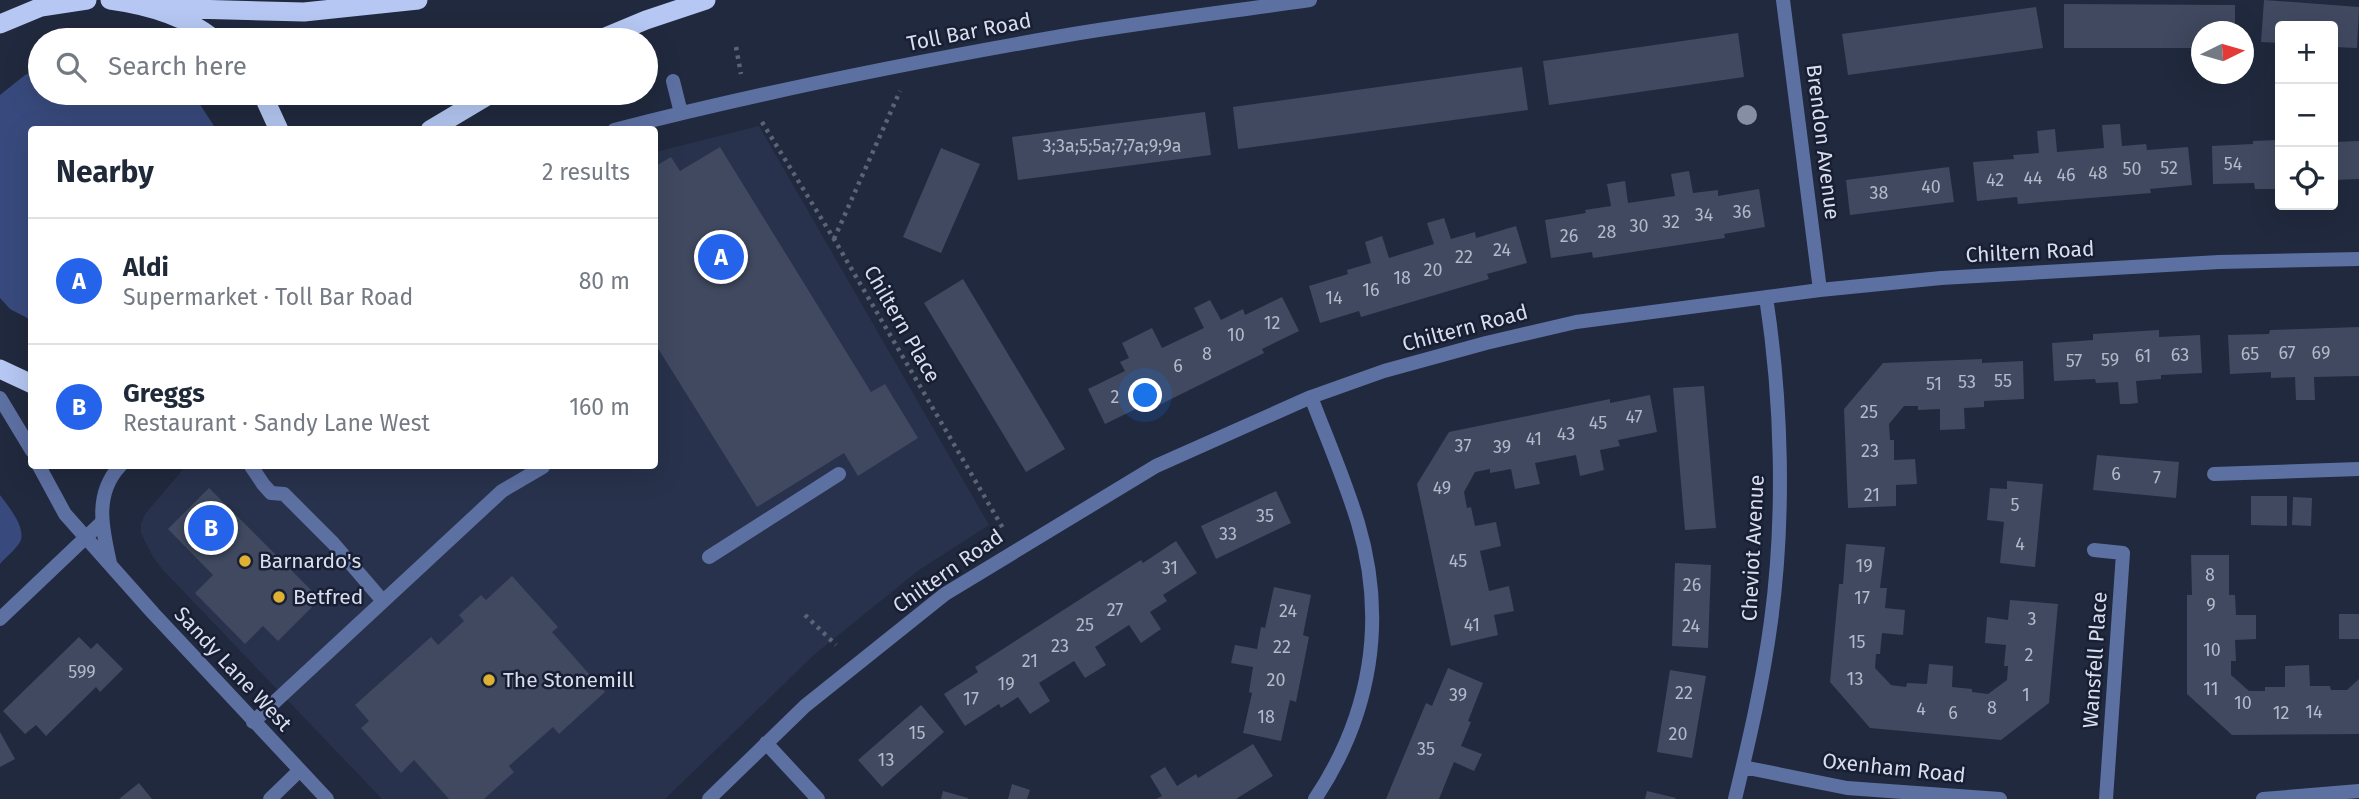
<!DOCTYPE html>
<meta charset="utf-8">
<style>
:root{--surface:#fff;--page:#f6f6f7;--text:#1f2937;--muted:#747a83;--line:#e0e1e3;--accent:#2563eb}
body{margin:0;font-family:"Fira Sans",sans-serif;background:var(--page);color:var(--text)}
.controls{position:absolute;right:21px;top:21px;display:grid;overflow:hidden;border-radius:7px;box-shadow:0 7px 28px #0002}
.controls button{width:63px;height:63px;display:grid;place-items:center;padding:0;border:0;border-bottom:2px solid var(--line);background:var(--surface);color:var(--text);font:35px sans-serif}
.compass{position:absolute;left:2191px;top:21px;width:63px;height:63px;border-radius:50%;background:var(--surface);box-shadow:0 7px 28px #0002;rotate:85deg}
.you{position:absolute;left:1146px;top:396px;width:24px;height:24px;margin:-18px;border:5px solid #fff;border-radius:50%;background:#1a73e8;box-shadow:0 0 0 10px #1a73e833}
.badge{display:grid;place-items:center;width:46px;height:46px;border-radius:50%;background:var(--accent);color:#fff;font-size:23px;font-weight:700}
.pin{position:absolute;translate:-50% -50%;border:4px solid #fff;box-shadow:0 2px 7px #0006}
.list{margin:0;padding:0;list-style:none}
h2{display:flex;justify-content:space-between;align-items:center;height:91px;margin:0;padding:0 28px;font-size:30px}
h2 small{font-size:23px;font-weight:400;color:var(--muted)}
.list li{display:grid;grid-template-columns:46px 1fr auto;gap:21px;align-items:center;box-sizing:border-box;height:126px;padding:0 28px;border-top:2px solid var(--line)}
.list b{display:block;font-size:26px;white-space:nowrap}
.list p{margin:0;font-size:23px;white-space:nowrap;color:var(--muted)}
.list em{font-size:23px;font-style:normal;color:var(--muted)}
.icon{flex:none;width:38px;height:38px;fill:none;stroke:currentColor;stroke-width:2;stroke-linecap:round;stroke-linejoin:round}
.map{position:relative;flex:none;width:2359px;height:799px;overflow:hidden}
.search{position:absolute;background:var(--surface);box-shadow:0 7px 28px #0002;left:28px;top:28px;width:630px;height:77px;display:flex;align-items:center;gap:18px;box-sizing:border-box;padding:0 24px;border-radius:38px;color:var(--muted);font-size:26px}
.panel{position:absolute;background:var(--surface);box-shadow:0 7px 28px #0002;left:28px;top:126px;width:630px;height:343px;border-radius:7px}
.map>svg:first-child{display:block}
</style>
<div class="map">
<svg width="2359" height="799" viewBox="0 0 2359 799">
<rect width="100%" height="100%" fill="#21293e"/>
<path fill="#28324c" d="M 759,126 L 989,525 L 919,570 L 815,654 L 665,799 L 382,799 L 163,570 L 153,557 L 141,533 L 141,524 L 145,514 L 186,466 L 654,466 L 655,152 Z"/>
<path fill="#384a7d" d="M 40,69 L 40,93 L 186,93 L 199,103 L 216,129 L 32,130 L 31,320 L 10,309 L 0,298 L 0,95 L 25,75 Z
M 0,495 C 8,506 27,528 20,542 C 15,550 6,557 0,564 Z"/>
<path fill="#404960" d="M 2264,0 L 2359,7 L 2357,48 L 2333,47 L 2333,26 L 2280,26 L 2280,43 L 2261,42 Z
M 2064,4 L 2235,5 L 2235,32 L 2202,32 L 2202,48 L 2064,48 Z
M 2036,7 L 2043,48 L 1848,75 L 1842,34 Z
M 1738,33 L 1744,77 L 1549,105 L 1543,61 Z
M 1522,67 L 1528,110 L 1238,149 L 1233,107 Z
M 1205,112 L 1211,155 L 1018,180 L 1012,137 Z
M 2277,117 L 2280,117 L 2280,189 L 2255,189 L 2254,183 L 2213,184 L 2212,146 L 2253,144 L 2253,141 L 2278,140 Z
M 2120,124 L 2122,146 L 2146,144 L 2147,150 L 2188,147 L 2192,185 L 2150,189 L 2151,193 L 2018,204 L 2017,197 L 1977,201 L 1973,162 L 2014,159 L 2013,155 L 2039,153 L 2037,131 L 2055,129 L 2057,152 L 2104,148 L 2102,125 Z
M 2359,141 L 2359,179 L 2333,180 L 2333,142 Z
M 720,147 L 871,392 L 885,384 L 918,438 L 858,476 L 844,453 L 757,507 L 654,342 L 654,167 L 671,157 L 680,171 Z
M 941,148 L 980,164 L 941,253 L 903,237 Z
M 1949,167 L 1954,202 L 1850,215 L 1846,180 Z
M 1689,171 L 1693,193 L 1718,190 L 1718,196 L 1759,189 L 1765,227 L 1724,234 L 1725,238 L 1593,258 L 1592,252 L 1551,258 L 1545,220 L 1586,213 L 1585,210 L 1611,206 L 1607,184 L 1625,181 L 1628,203 L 1675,196 L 1671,174 Z
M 1444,218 L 1451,239 L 1475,232 L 1476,238 L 1516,226 L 1527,263 L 1487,274 L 1489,279 L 1361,317 L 1359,311 L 1320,323 L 1309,286 L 1348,274 L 1347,270 L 1371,263 L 1365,242 L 1382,236 L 1389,258 L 1434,244 L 1427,223 Z
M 963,279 L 1065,449 L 1026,472 L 924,303 Z
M 1282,297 L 1299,331 L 1262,349 L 1264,353 L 1145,412 L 1142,406 L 1105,424 L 1088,389 L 1125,371 L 1120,362 L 1129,358 L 1122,343 L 1152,328 L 1162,348 L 1204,328 L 1194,308 L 1210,300 L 1221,320 L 1243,309 L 1245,315 Z
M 2359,327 L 2359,376 L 2314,377 L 2315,400 L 2296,400 L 2295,377 L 2271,378 L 2271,372 L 2230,374 L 2228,335 L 2269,334 L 2270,330 Z
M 2159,330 L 2159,337 L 2200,335 L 2202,373 L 2161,375 L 2161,379 L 2136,381 L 2138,403 L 2129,404 L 2120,404 L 2118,382 L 2096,383 L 2095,379 L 2054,381 L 2052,343 L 2093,340 L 2093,334 Z
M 1982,359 L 1982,363 L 2023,361 L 2024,399 L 1984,401 L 1984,407 L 1964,408 L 1965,429 L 1940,430 L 1940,409 L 1918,410 L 1918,406 L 1904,406 L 1889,424 L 1890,440 L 1894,440 L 1894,460 L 1915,459 L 1917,484 L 1896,485 L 1896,506 L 1848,508 L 1844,409 L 1883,363 Z
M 1704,386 L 1716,528 L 1685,530 L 1673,388 Z
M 1650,395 L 1657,432 L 1618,440 L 1620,446 L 1600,450 L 1604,470 L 1580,476 L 1576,455 L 1535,463 L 1540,484 L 1515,489 L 1511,469 L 1490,473 L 1490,469 L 1475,472 L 1464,492 L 1467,508 L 1471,507 L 1475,526 L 1496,522 L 1501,546 L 1480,551 L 1489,591 L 1509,586 L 1514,611 L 1494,615 L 1498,635 L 1451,646 L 1417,484 L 1449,432 L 1610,399 L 1610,403 Z
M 2097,455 L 2179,462 L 2176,498 L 2093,490 Z
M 2007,481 L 2043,484 L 2035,567 L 2000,563 L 2004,522 L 1987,520 L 1990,488 L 2007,489 Z
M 209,488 L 320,599 L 278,641 L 263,626 L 245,644 L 195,593 L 213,575 L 168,529 Z
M 1276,491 L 1291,523 L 1216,559 L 1201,526 Z
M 2251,496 L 2287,496 L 2287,526 L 2251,525 Z
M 2293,497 L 2312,498 L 2311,526 L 2292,525 Z
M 1176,541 L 1197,573 L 1163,595 L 1167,601 L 1150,612 L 1161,629 L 1141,643 L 1129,625 L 1095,647 L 1106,665 L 1085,678 L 1074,661 L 1039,683 L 1050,701 L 1030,714 L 1018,697 L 1001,708 L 999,704 L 965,726 L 944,694 L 978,672 L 975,667 L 1141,560 L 1143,563 Z
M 1846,544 L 1885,547 L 1880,588 L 1887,588 L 1885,608 L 1905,610 L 1903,635 L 1882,633 L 1880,654 L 1876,654 L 1875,668 L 1891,685 L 1906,687 L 1907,683 L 1927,684 L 1929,664 L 1942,665 L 1953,666 L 1952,687 L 1972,689 L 1972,692 L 1988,694 L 2007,680 L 2008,666 L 2004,666 L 2006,645 L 1985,643 L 1987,617 L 2008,620 L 2010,600 L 2058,604 L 2049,703 L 2001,740 L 1870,728 L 1830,682 L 1839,584 L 1843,584 Z
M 2191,555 L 2229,555 L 2229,595 L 2235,595 L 2236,615 L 2256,615 L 2256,639 L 2235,640 L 2236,661 L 2231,661 L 2231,675 L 2249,691 L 2265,691 L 2265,687 L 2285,687 L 2285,666 L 2309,665 L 2310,686 L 2330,686 L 2331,690 L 2347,690 L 2359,679 L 2359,734 L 2232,735 L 2187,694 L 2187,595 L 2192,595 Z
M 1675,563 L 1711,565 L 1708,648 L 1672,646 Z
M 512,576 L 558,627 L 552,632 L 605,692 L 559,734 L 553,727 L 509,766 L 514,772 L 484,799 L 449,799 L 414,760 L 401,773 L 361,728 L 369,721 L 355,705 L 431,637 L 438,645 L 464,621 L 459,615 L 481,595 L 486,600 Z
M 1274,587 L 1311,595 L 1303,635 L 1309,637 L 1296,702 L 1290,700 L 1281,741 L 1243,733 L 1252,693 L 1249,692 L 1253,667 L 1231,663 L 1235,645 L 1257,649 L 1261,627 L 1265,628 Z
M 2339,614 L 2359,614 L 2359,639 L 2339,639 Z
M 79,637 L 91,649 L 97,643 L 123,669 L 100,692 L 96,687 L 46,736 L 36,725 L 25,734 L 3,711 Z
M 1448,668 L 1483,683 L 1468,721 L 1471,722 L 1461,746 L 1482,754 L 1474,771 L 1454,762 L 1439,799 L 1386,799 L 1426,703 L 1432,706 Z
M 1670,670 L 1706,676 L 1692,758 L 1657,752 Z
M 921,705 L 944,732 L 882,787 L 858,760 Z
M 0,732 L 15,759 L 0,767 Z
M 1253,744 L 1273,776 L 1236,799 L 1156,799 L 1162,796 L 1150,776 L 1165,767 L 1177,786 L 1196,774 L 1198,778 Z
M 139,783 L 152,799 L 119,799 Z
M 1012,784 L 1030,790 L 1027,799 L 1008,799 Z
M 943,791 L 968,798 L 968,799 L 941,799 Z
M 1647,791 L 1676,798 L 1675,799 L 1645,799 Z"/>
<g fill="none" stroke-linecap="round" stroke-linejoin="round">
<path stroke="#5b6376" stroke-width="4.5" stroke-dasharray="3.5 5" stroke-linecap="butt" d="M 736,47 L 741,74
M 762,122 L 834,239 L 1004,530
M 834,239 L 900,91
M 805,615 L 836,645"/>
<path stroke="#5d70a2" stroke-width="14" d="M 251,466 L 263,484 L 271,493 L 284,494 L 333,543 L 382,600
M 2214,474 L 2359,469
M 709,557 L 839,474
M 253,722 L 502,491 L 543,467"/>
<path stroke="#5d70a2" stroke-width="14" d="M 1783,0 L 1820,290
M 673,81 L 681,113
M 614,130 C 762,92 912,62 1062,36 C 1144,22 1227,12 1310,0
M 1311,397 C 1327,439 1345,480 1358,523 C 1387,620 1371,715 1315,799
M 2094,550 L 2123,553 L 2106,799
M 0,619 L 101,523
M 766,743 L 818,799
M 1743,767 L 1847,788 L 2000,799
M 270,799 L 299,771
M 709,799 L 805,706 L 945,594 L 1156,466 L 1311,397 L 1384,371 L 1486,343 L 1576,322 L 1820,290 L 1941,278 L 2219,262 L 2359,259
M 1735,799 C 1749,741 1763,681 1771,621 C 1785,517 1782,401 1766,297
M 2263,799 L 2359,791"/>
<path stroke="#5d70a2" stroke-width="14" d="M 0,398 L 32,451
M 39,466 L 65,514 L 153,613 L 327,799
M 110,563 C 102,528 94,494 120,466"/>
<path stroke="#b5c7f2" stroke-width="19" d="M 110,0 C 147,5 185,15 215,40
M 153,8 L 304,12 L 418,0
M 0,24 L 41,7 L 87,0
M 598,40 L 646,20 L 706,0
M 262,93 L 279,130
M 430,130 L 492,93
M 0,369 L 32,384"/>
</g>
<circle fill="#868ea3" cx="1747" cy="115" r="10"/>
<g fill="#deb133" stroke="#181f34" stroke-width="2.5">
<circle cx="245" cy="561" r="7"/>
<circle cx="279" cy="597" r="7"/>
<circle cx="489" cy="680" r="7"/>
</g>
<g text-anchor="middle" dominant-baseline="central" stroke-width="5" stroke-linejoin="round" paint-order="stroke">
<g font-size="18" fill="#b2b9c9">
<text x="1112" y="146">3;3a;5;5a;7;7a;9;9a</text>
<text x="2233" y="164">54</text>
<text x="2169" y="168">52</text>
<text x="2132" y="169">50</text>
<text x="2098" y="173">48</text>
<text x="2066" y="175">46</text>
<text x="2033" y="178">44</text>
<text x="1995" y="180">42</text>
<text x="1931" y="187">40</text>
<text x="1879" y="193">38</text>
<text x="1742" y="212">36</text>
<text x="1704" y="215">34</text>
<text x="1671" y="222">32</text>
<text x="1639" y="226">30</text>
<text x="1607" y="232">28</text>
<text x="1569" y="236">26</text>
<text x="1502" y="250">24</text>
<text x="1464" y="257">22</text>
<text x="1433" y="270">20</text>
<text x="1402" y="278">18</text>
<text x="1371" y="290">16</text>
<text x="1334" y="298">14</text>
<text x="1272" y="323">12</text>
<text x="1236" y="335">10</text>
<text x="2287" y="353">67</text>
<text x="2321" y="353">69</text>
<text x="1207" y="354">8</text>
<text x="2250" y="354">65</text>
<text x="2180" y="355">63</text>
<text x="2143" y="356">61</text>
<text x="2110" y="360">59</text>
<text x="2074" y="361">57</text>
<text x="1178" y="366">6</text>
<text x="2003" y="381">55</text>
<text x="1967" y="382">53</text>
<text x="1934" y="384">51</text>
<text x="1115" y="397">2</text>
<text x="1869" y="412">25</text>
<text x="1634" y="417">47</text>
<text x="1598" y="423">45</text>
<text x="1566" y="434">43</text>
<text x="1534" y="439">41</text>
<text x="1463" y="446">37</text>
<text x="1502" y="447">39</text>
<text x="1870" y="451">23</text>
<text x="2116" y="474">6</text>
<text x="2157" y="478">7</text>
<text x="1442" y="488">49</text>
<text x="1872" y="495">21</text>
<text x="2015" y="505">5</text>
<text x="1265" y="516">35</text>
<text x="1228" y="534">33</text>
<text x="2020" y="544">4</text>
<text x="1458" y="561">45</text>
<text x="1864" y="566">19</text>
<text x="1170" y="568">31</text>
<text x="2210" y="575">8</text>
<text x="1692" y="585">26</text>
<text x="1862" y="598">17</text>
<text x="2211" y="605">9</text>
<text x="1115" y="610">27</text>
<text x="1288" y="611">24</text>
<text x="2032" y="619">3</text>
<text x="1085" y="625">25</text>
<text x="1472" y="625">41</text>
<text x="1691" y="626">24</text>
<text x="1857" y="642">15</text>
<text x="1060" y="646">23</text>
<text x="1282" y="647">22</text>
<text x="2212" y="650">10</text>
<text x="2029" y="655">2</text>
<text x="1030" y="661">21</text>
<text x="82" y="672">599</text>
<text x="1855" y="679">13</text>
<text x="1276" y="680">20</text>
<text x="1006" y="684">19</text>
<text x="2211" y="689">11</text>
<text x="1684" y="693">22</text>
<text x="1458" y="695">39</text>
<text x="2026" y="695">1</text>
<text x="971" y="699">17</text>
<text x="2243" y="703">10</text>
<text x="1992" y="708">8</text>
<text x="1921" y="709">4</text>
<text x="2314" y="712">14</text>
<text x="1953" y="713">6</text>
<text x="2281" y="713">12</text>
<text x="1266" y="717">18</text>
<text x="917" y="733">15</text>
<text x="1678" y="734">20</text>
<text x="1426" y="749">35</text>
<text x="886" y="760">13</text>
</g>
<g font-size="21" fill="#d8deec" stroke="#181f34">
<text transform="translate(969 32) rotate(-11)">Toll Bar Road</text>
<text transform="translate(1823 142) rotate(83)">Brendon Avenue</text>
<text transform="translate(2030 252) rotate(-3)">Chiltern Road</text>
<text transform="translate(902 324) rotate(60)">Chiltern Place</text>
<text transform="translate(1465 328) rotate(-15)">Chiltern Road</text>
<text transform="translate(1753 548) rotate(-87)">Cheviot Avenue</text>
<text transform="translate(948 571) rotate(-35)">Chiltern Road</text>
<text transform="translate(2095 660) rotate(-86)">Wansfell Place</text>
<text transform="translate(233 669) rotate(47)">Sandy Lane West</text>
<text transform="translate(1894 768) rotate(6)">Oxenham Road</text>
</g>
<g font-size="21" fill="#d8deec" stroke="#181f34" text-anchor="start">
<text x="259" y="561">Barnardo's</text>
<text x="293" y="597">Betfred</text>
<text x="503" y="680">The Stonemill</text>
</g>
</g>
</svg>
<div class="controls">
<button>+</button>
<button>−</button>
<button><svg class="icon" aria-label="locate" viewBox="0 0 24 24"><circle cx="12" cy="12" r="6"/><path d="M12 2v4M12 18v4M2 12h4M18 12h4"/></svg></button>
</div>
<svg class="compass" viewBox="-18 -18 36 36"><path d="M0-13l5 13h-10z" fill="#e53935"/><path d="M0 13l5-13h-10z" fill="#747a83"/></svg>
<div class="you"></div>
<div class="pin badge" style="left:721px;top:257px">A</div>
<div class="pin badge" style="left:211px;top:528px">B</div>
<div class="search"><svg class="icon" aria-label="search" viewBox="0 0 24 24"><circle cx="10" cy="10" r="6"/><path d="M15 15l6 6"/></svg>Search here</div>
<section class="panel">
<h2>Nearby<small>2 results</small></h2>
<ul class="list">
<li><span class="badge">A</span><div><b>Aldi</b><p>Supermarket · Toll Bar Road</p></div><em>80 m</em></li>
<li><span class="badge">B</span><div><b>Greggs</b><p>Restaurant · Sandy Lane West</p></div><em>160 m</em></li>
</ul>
</section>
</div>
